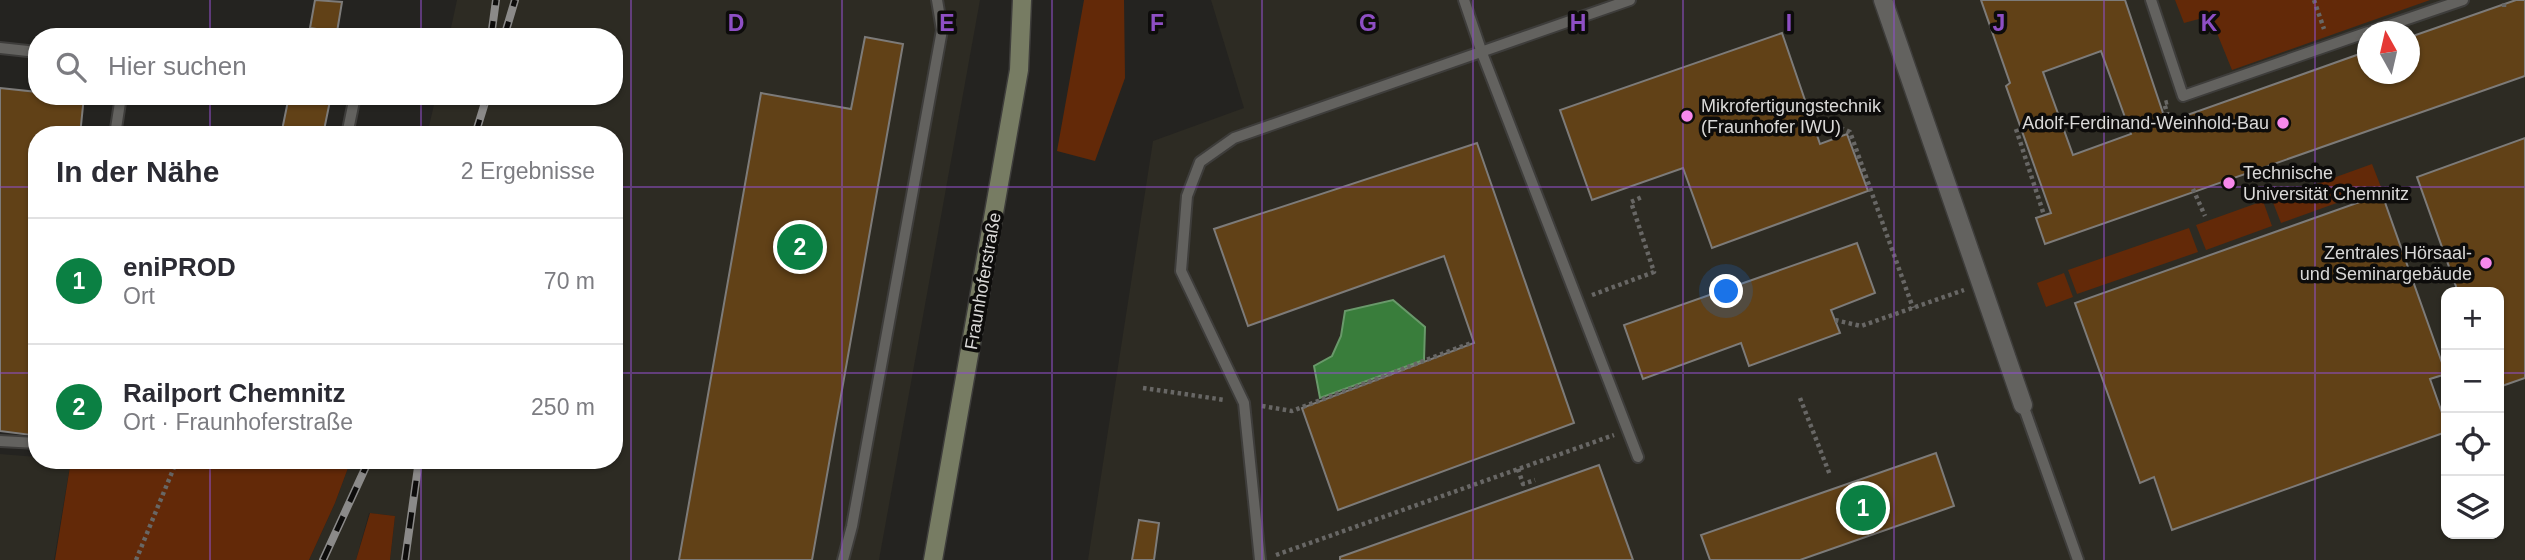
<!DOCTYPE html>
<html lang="de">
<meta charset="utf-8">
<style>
:root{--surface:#fff;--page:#f2f2f3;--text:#2b2b33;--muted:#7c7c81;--line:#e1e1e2;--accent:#0b8043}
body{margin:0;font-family:Helvetica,sans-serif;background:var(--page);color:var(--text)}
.controls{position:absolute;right:21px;bottom:21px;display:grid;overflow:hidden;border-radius:14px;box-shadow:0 2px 5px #0004}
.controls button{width:63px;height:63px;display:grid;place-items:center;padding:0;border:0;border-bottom:2px solid var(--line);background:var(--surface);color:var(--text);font:35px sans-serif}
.compass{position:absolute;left:2357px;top:21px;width:63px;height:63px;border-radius:50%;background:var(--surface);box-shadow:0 2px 5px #0004;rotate:352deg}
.you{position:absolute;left:1727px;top:292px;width:24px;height:24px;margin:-18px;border:5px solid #fff;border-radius:50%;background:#1a73e8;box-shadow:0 0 0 10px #1a73e833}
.badge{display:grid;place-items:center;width:46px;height:46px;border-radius:50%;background:var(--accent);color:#fff;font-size:23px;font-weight:700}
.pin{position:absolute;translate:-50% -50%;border:4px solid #fff;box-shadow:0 2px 7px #0006}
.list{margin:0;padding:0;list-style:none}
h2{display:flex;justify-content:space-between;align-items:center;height:91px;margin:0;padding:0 28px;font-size:30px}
h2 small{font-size:23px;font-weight:400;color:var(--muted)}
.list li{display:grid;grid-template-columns:46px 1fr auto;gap:21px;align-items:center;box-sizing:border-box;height:126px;padding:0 28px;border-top:2px solid var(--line)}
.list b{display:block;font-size:26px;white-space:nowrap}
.list p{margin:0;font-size:23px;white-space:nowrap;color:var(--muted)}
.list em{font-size:23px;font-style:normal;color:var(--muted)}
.icon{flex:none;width:38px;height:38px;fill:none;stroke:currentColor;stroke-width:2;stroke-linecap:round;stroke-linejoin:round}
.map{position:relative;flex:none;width:2525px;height:560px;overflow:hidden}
.search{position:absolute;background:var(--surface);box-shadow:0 2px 5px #0004;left:28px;top:28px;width:595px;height:77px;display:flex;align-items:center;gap:18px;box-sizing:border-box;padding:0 24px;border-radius:28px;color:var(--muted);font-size:26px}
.panel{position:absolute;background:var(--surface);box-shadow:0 2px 5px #0004;left:28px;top:126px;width:595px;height:343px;border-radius:28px}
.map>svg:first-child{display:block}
</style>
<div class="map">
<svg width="2525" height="560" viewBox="0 0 2525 560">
<rect width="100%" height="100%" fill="#242320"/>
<path fill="#2d2b23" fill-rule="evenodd" d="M 457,0 L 980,0 L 879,560 L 390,560 L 395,516 L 369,513 L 356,560 L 309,560 L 335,503 L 351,460 L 614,460 L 614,135 L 427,135 L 436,96 L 614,96 L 614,37 L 449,37 Z
M 1211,0 L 2525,0 L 2525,560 L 1088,560 L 1153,141 L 1244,108 ZM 2368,32 L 2410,32 L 2410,74 L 2368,74 ZM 2446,292 L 2499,292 L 2499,534 L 2446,534 Z
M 0,454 L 37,457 L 37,460 L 71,460 L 54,560 L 0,560 Z"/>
<path fill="#632908" d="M 1084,0 L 1124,0 L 1125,78 L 1095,161 L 1057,151 Z
M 2175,0 L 2430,0 L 2232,70 L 2210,16 L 2184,23 Z
M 2372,164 L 2381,187 L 2281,223 L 2272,200 Z
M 2263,201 L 2272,226 L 2206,250 L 2196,225 Z
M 2189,228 L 2198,252 L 2077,294 L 2068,270 Z
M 2064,273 L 2073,297 L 2046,307 L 2037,283 Z
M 71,460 L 351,460 L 335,503 L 309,560 L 55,560 Z
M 370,513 L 395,516 L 390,560 L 356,560 Z"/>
<path fill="#397d3b" stroke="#69996a" stroke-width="2" d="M 1393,300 L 1425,327 L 1424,360 L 1320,398 L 1314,366 L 1332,356 L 1341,336 L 1345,311 Z"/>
<path fill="#614117" stroke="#7d7b79" stroke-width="2" fill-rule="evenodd" d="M 315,0 L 342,2 L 337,32 L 310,28 Z
M 1981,0 L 2125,0 L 2163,113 L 2179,118 L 2368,51 L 2368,74 L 2410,74 L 2410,37 L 2516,0 L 2525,0 L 2525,76 L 2045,244 L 2036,218 L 2051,213 L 2006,86 L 2010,83 ZM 2101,51 L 2131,134 L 2073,155 L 2043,72 Z
M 1782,33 L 1820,144 L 1847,134 L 1868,191 L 1712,248 L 1683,168 L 1592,200 L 1560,110 Z
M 865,37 L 903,44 L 812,560 L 679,560 L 761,93 L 851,109 Z
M 0,88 L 37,92 L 37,96 L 84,96 L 80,135 L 37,135 L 37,377 L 31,435 L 0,431 Z
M 289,96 L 331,96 L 323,135 L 281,135 Z
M 2525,138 L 2525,378 L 2499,387 L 2499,292 L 2458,292 L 2417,177 Z
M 1477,143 L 1574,423 L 1338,510 L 1302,408 L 1474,343 L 1444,256 L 1248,326 L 1214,229 Z
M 2382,194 L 2446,374 L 2430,379 L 2446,424 L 2446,432 L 2172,530 L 2154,477 L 2140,483 L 2075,303 Z
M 1857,243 L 1875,293 L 1831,310 L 1840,333 L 1749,366 L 1741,343 L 1643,379 L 1624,325 Z
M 1936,453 L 1954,506 L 1800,560 L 1710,560 L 1701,535 Z
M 1599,465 L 1633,560 L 1340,560 L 1340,557 Z
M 1139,520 L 1159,523 L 1154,560 L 1132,560 Z"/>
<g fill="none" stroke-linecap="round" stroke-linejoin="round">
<defs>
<path id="service" d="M 1464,0 L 1482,53 L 1638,457
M 2151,0 L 2183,96 L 2368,32
M 2369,32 L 2463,0
M 0,48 L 37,52
M 115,135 L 121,96
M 347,135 L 355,96
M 2023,405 L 2078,560
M 0,441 L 37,443
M 843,560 L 852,526 L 942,30 L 937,0
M 1260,560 L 1244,403 L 1181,271 L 1187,196 L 1200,162 L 1234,138 L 1630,0"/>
<path id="minor" d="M 1883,0 L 2023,405"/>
<path id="secondary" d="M 933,560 L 1019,70 L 1022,0"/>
</defs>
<use href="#service" stroke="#3e3d3b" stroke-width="14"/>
<use href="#minor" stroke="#3e3d3b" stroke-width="21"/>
<use href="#secondary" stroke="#3e3d3b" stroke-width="21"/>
<path stroke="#686765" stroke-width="4.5" stroke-dasharray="3.5 3.5" stroke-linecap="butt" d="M 2314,0 L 2324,29
M 2504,7 L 2504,0
M 2168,102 L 2164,103 L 2171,125
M 1834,125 L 1850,132 L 1913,308
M 2016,129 L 2044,215
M 2193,189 L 2205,216
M 1592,295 L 1654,272 L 1631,202 L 1642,197
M 1835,320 L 1861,326 L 1964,290
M 1143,388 L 1225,400
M 1800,398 L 1830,475
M 1262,406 L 1292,411 L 1471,343
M 1518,469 L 1523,484 L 1535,480
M 1276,555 L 1614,435
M 136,560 L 177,460"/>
<use href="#service" stroke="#63625f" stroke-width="10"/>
<use href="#minor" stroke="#63625f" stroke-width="18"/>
<use href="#secondary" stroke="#777c63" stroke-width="18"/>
<defs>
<path id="rail" d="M 491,37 L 496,0
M 504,37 L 515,0
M 475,135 L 487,96
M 323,560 L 369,460
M 405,560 L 419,460"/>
</defs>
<use href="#rail" stroke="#8b8a89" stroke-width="8"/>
<use href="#rail" stroke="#0d0c0b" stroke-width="5" stroke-dasharray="16" stroke-linecap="butt"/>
</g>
<path fill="none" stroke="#8e4fc4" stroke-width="2" stroke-opacity="0.55" d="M 210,0 L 210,37M 421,0 L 421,37M 631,0 L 631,560M 842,0 L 842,560M 1052,0 L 1052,560M 1262,0 L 1262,560M 1473,0 L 1473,560M 1683,0 L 1683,560M 1894,0 L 1894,560M 2104,0 L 2104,560M 2315,0 L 2315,560M 210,96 L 210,135M 421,96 L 421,135M 0,187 L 37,187M 614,187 L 2525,187M 0,373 L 37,373M 614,373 L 2446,373M 2499,373 L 2525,373M 210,460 L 210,560M 421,460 L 421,560"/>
<g fill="#f788ec" stroke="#0d0c0b" stroke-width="2.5">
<circle cx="1687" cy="116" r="7"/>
<circle cx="2283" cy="123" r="7"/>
<circle cx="2229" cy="183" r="7"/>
<circle cx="2486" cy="263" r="7"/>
</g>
<g text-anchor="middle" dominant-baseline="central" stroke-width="7" stroke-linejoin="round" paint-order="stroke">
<g font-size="18" fill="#dad9d8" stroke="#0d0c0b" text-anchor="start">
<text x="1701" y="106">Mikrofertigungstechnik<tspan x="1701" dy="21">(Fraunhofer IWU)</tspan></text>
<text x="2269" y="123" text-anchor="end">Adolf-Ferdinand-Weinhold-Bau</text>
<text x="2243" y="173">Technische<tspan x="2243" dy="21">Universität Chemnitz</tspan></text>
<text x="2472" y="253" text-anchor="end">Zentrales Hörsaal-<tspan x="2472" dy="21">und Seminargebäude</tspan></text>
</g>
<g font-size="18" fill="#dad9d8" stroke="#0d0c0b">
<text transform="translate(983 281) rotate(-80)">Fraunhoferstraße</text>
</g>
</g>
<g font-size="23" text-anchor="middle" font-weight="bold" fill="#8e4fc4" stroke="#0d0c0b" stroke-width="7" stroke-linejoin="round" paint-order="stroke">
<text x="736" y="31">D</text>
<text x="947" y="31">E</text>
<text x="1157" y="31">F</text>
<text x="1368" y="31">G</text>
<text x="1578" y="31">H</text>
<text x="1789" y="31">I</text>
<text x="1999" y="31">J</text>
<text x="2209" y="31">K</text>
</g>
</svg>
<div class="controls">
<button>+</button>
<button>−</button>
<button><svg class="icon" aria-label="locate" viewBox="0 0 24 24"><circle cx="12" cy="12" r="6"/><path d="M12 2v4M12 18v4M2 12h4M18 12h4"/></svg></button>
<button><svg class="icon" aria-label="layers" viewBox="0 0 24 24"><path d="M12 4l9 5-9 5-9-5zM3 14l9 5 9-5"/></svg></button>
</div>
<svg class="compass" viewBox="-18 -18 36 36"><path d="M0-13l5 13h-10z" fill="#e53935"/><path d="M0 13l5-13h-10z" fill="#7c7c81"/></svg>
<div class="you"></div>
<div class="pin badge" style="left:1863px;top:508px">1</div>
<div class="pin badge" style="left:800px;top:247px">2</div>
<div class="search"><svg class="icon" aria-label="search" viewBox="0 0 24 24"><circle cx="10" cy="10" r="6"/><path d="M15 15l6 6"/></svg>Hier suchen</div>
<section class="panel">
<h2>In der Nähe<small>2 Ergebnisse</small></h2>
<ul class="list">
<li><span class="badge">1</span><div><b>eniPROD</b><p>Ort</p></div><em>70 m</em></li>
<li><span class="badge">2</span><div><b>Railport Chemnitz</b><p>Ort · Fraunhoferstraße</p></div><em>250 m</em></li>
</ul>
</section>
</div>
